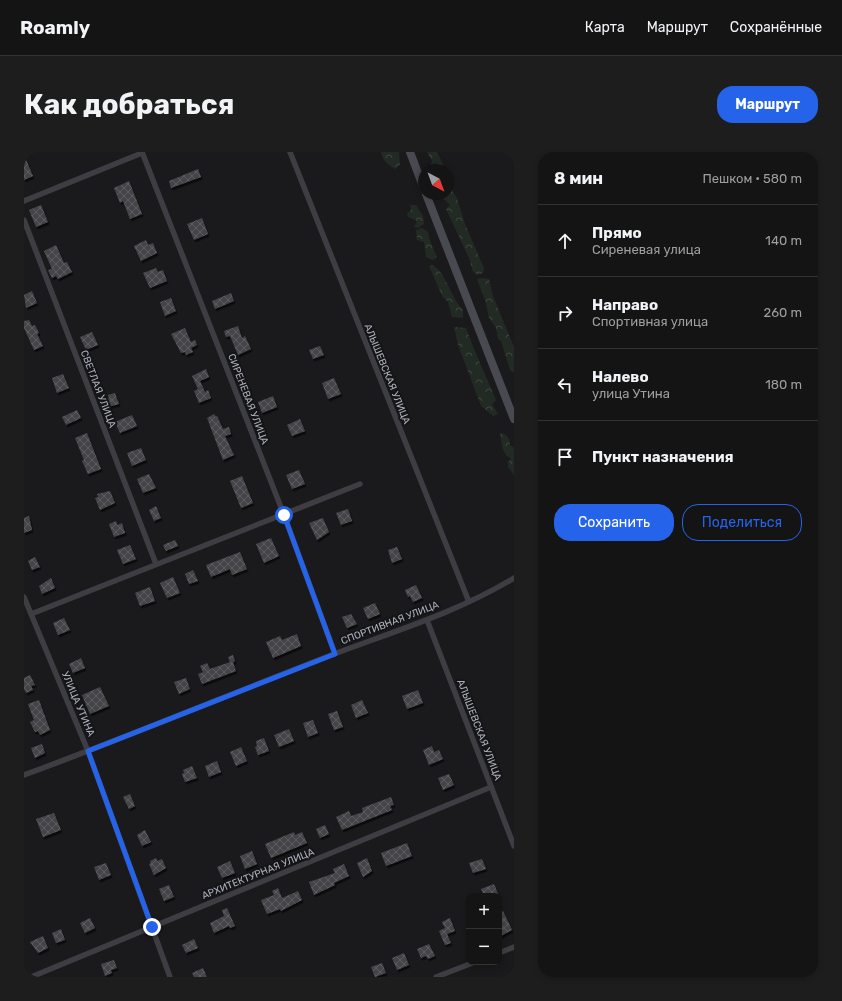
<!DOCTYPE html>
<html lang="ru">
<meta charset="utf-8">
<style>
:root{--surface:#141415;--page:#1d1d1e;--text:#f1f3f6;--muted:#9d9ea0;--line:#333334;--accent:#2563eb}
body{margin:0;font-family:Rubik,sans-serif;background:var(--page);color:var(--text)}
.controls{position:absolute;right:12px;bottom:12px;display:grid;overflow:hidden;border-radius:8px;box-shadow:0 2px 6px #0003}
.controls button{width:36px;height:36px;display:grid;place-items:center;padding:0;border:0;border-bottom:1px solid var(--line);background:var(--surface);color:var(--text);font:20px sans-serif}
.compass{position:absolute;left:394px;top:12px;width:36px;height:36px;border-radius:50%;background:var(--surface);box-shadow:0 2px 6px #0003;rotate:139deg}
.stop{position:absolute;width:12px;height:12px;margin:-9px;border:3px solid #2563eb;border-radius:50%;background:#fff}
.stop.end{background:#2563eb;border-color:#fff;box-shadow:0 1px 4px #0008}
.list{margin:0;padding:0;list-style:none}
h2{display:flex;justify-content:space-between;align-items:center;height:52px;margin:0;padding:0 16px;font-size:17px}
h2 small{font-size:13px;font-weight:400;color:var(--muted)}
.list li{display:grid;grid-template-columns:26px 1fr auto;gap:12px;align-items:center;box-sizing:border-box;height:72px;padding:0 16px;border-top:1px solid var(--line)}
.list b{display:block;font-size:15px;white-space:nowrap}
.list p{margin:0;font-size:13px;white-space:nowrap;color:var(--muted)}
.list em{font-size:13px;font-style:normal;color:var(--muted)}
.actions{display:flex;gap:8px;padding:12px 16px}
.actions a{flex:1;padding:9px 0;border:1px solid var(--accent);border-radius:16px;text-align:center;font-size:14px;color:var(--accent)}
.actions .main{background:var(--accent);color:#fff}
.icon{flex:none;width:22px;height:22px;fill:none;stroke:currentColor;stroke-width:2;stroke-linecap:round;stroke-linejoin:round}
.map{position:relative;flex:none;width:490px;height:825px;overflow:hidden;border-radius:16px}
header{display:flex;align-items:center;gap:24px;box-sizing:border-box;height:56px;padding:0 20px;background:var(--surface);border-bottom:1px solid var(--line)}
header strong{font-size:19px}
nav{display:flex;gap:22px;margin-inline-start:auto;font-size:14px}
.intro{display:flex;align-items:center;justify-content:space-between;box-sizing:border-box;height:96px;padding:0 24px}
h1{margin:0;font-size:28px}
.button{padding:10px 18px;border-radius:16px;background:var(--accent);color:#fff;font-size:14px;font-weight:700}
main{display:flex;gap:24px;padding:0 24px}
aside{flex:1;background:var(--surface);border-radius:16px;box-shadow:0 2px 6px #0003}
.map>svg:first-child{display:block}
</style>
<header>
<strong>Roamly</strong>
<nav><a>Карта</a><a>Маршрут</a><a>Сохранённые</a></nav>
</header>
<div class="intro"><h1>Как добраться</h1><a class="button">Маршрут</a></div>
<main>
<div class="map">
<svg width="490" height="825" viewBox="0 0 490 825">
<defs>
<pattern id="forest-crowns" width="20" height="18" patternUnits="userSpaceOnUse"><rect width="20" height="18" fill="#212a23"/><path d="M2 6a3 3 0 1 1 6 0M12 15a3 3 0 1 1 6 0" fill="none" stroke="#3f4641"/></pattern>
<pattern id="building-cross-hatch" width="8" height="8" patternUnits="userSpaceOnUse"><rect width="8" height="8" fill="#444549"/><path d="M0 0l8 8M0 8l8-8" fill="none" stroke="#5c5d61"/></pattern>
<filter id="shadow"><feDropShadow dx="1.5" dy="2.5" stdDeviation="0" flood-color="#0009"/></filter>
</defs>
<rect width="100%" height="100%" fill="#1a1a1c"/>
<path fill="url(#forest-crowns)" d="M 357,0 L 375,0 L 376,13 L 371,17 C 363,12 359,9 357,0 Z
M 403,0 L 413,0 L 422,18 L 410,18 L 406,14 L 408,9 Z
M 424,25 L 424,31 L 433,46 L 441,72 L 460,116 L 459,121 L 454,123 L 449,120 L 445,106 L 422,57 L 426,53 L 417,44 L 418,42 L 424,42 Z
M 386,53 L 392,53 L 399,64 L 400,72 L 394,76 L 390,75 L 393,69 L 384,65 L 383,61 L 387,58 Z
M 398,76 L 404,80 C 405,89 410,97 413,106 L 408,108 L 402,105 L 400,90 L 393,88 L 392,78 Z
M 409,113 C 424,124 426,145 439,158 L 439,166 L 428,165 L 424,150 L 418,144 L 405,114 Z
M 458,126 L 465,127 L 469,144 L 490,195 L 490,221 L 486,218 L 477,189 L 474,187 L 472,176 L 465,166 L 461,148 L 453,127 Z
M 430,175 L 442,176 C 451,201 462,224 472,248 L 468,252 L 474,262 L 469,264 L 457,254 L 434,193 Z
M 476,281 C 483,282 486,286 486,293 L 490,296 L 490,323 L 484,315 L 484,310 L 487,307 C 477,301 478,292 476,281 Z"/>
<path fill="url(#building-cross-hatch)" filter="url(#shadow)" d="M 0,3 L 9,24 L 0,28 Z
M 174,17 L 177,25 L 147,36 L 145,29 Z
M 105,29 L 118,62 L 106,67 L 99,49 L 96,51 L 90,36 Z
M 17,53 L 24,70 L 12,75 L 5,58 Z
M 178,66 L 184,82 L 170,88 L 163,72 Z
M 122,88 L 124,93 L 129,91 L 133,101 L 117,109 L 110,94 Z
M 32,93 L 40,111 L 43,110 L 48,120 L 34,127 L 32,124 L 28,126 L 24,118 L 28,117 L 20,99 Z
M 132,116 L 134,120 L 139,118 L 143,129 L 126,136 L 119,121 Z
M 8,139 L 13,151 L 2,156 L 0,143 Z
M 207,141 L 210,149 L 191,157 L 188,149 Z
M 147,146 L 152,159 L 141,164 L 136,150 Z
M 5,168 L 8,174 L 11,173 L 15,181 L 13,182 L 19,194 L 10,198 L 0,176 L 0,169 Z
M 214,174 L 218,186 L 221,184 L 227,197 L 214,203 L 206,184 L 202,185 L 200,179 Z
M 161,176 L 167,190 L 171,188 L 173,193 L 167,196 L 169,200 L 162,203 L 161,200 L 157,201 L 147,182 Z
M 68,180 L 74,193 L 62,198 L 56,185 Z
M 296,194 L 300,203 L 289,207 L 285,198 Z
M 182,217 L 185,225 L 176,229 L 181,240 L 184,238 L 187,246 L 175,251 L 170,239 L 174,237 L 168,224 Z
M 39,222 L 45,236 L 33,241 L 28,226 Z
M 310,226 L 317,242 L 304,247 L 298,231 Z
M 91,241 L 95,252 L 84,255 L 81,247 L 85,246 L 84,243 Z
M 249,244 L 253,255 L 238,261 L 234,250 Z
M 53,258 L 57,266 L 42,273 L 38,265 Z
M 190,262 L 192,265 L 193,264 L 199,277 L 205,275 L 207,282 L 201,284 L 210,303 L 199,308 L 183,266 Z
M 108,263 L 113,274 L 96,281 L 91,270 Z
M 276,267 L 281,279 L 268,284 L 263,273 Z
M 63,281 L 77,317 L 64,322 L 58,309 L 60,308 L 51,286 Z
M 117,296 L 122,308 L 108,314 L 103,301 Z
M 275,318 L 281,332 L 268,337 L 262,323 Z
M 125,322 L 132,336 L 119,341 L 113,327 Z
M 218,324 L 229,351 L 217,356 L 206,329 Z
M 86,339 L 91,351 L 76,358 L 71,346 L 74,345 L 73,342 Z
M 132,354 L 137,366 L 130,369 L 125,358 Z
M 324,357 L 328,369 L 317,373 L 312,361 Z
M 5,364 L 8,378 L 0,381 L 0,366 Z
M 299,366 L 305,380 L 293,388 L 285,371 Z
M 92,369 L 93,373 L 98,371 L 101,381 L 90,385 L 85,372 Z
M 247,386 L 255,404 L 240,411 L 232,392 Z
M 151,388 L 154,394 L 142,399 L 139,393 Z
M 106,393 L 112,407 L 99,412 L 93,398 Z
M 373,395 L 378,407 L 368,411 L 364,398 Z
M 216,400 L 223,417 L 208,423 L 206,417 L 187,425 L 182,413 Z
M 11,405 L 16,415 L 8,418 L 4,409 Z
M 169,418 L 174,429 L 165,432 L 161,422 Z
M 149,425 L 156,441 L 143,446 L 136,431 Z
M 27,426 L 31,436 L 18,442 L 15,434 Z
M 392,433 L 398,446 L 389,450 L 386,444 L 384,445 L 381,438 Z
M 126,435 L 131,449 L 116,454 L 111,441 Z
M 351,451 L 356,462 L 344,467 L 339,456 Z
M 327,462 L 333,472 L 323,476 L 318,465 Z
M 40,466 L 46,478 L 34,483 L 29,471 Z
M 273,482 L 277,494 L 249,506 L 242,490 L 256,484 L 258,488 Z
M 209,503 L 211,509 L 209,510 L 212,519 L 178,532 L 174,522 L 179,520 L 176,514 L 183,511 L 186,517 L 206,510 L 204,505 Z
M 57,506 L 61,516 L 49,521 L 45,512 Z
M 6,523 L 11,533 L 7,534 L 9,538 L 2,541 L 0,537 L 0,526 Z
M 162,526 L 166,537 L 155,542 L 150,530 Z
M 76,535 L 85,554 L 66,562 L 58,543 Z
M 394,538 L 399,551 L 383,557 L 378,544 Z
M 15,548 L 26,578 L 16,583 L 14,579 L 11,580 L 6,570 L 10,568 L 4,552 Z
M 338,548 L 344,561 L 332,566 L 327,553 Z
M 313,559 L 319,575 L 310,578 L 304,562 Z
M 289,568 L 294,581 L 284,585 L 279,571 Z
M 265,577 L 270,589 L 255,595 L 250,583 Z
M 240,586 L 245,599 L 234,603 L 231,595 L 233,594 L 232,589 Z
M 18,592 L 21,601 L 11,606 L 7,596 Z
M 408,594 L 410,600 L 415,598 L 419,607 L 405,613 L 399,598 Z
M 217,595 L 223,609 L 212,614 L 206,600 Z
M 193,609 L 197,620 L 185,625 L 181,614 Z
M 168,614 L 173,626 L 161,630 L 158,622 L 160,621 L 159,618 Z
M 425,622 L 430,633 L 419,638 L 414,626 Z
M 106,642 L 111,654 L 105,657 L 99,645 Z
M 367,645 L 370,653 L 366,654 L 368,658 L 318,678 L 312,665 L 325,659 L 327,664 L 339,660 L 338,656 Z
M 30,661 L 37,678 L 19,685 L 12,667 Z
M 301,673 L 305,682 L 296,686 L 292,677 Z
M 121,678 L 127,690 L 118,694 L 113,683 Z
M 270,680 L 271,683 L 278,680 L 283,691 L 247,706 L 241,692 Z
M 383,691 L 388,704 L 362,714 L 357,701 Z
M 228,699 L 233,712 L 221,717 L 216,704 Z
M 132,706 L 133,709 L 138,707 L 142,716 L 130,723 L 125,712 L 127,711 L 126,709 Z
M 343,706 L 348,719 L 339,725 L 333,711 Z
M 458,707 L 462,717 L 449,721 L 445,711 Z
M 206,709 L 211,721 L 198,726 L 193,715 Z
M 82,711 L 87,723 L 75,728 L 70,715 Z
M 320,712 L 325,724 L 310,731 L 311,733 L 290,743 L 285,730 L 311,721 L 309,717 Z
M 470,732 L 475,744 L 460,744 L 457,737 Z
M 145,733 L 150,745 L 140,749 L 135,737 Z
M 254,736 L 258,746 L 274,739 L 278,748 L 257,759 L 256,757 L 243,762 L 237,748 L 250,743 L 248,739 Z
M 203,756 L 211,774 L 206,776 L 205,774 L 190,781 L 186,771 L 200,764 L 198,758 Z
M 479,759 L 488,778 L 475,785 L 475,761 Z
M 66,766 L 71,776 L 61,781 L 56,771 Z
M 426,766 L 431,779 L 423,782 L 427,791 L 421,793 L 415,779 L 421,776 L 418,770 Z
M 37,777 L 41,788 L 32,791 L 28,781 Z
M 19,784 L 24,796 L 14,801 L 6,790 Z
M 170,787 L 174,796 L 162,801 L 158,793 Z
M 405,792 L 411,804 L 404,807 L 402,804 L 397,806 L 393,797 Z
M 380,801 L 385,813 L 373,818 L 368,806 Z
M 90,808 L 93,816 L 87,818 L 88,821 L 81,824 L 77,812 Z
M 358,811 L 362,821 L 351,825 L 347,815 Z
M 179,816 L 183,825 L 170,825 L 168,821 Z"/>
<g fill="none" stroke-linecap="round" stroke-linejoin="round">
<path stroke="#3d3d43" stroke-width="5.5" d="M 118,0 L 260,363 L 311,502
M 266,0 L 445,450
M 0,49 L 118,1
M 0,68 L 132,412
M 0,445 L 64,599 L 146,825
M 7,462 L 336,332
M 403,468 L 490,694
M 0,623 C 104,585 206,542 310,502 C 371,479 434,460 490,426
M 475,801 L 490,795
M 0,820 L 2,825
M 7,825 L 467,635
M 412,825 L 451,810"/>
<path stroke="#494a51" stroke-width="8" d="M 386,0 L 400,37
M 402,42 L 490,267"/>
</g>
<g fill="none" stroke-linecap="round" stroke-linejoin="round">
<path stroke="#2563eb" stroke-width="5" d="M 128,775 L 64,599 L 311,502 L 260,363"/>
</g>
<g text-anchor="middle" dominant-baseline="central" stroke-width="4" stroke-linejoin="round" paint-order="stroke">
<g font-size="10" fill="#acb0bc" stroke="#151517">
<text transform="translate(363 222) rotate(68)">АЛЫШЕВСКАЯ УЛИЦА</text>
<text transform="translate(74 237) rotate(69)">СВЕТЛАЯ УЛИЦА</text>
<text transform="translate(224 247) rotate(69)">СИРЕНЕВАЯ УЛИЦА</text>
<text transform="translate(366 471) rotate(-21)">СПОРТИВНАЯ УЛИЦА</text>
<text transform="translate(54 552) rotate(67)">УЛИЦА УТИНА</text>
<text transform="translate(455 578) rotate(69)">АЛЫШЕВСКАЯ УЛИЦА</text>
<text transform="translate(234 722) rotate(-22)">АРХИТЕКТУРНАЯ УЛИЦА</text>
</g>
</g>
</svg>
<div class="controls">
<button>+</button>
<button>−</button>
</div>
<svg class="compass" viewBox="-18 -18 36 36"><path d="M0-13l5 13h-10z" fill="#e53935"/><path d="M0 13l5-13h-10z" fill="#9d9ea0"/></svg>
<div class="stop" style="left:260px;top:363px"></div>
<div class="stop end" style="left:128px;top:775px"></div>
</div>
<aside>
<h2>8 мин<small>Пешком · 580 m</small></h2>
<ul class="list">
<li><svg class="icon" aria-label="ahead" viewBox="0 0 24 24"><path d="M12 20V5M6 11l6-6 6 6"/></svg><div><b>Прямо</b><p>Сиреневая улица</p></div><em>140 m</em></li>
<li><svg class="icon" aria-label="right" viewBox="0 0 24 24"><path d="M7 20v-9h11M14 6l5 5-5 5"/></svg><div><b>Направо</b><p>Спортивная улица</p></div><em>260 m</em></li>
<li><svg class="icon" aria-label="left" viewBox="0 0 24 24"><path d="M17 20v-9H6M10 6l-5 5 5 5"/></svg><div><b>Налево</b><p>улица Утина</p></div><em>180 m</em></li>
<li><svg class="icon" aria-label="arrive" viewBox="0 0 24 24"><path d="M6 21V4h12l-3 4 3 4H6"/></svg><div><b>Пункт назначения</b></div></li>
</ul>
<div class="actions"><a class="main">Сохранить</a><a>Поделиться</a></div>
</aside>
</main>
